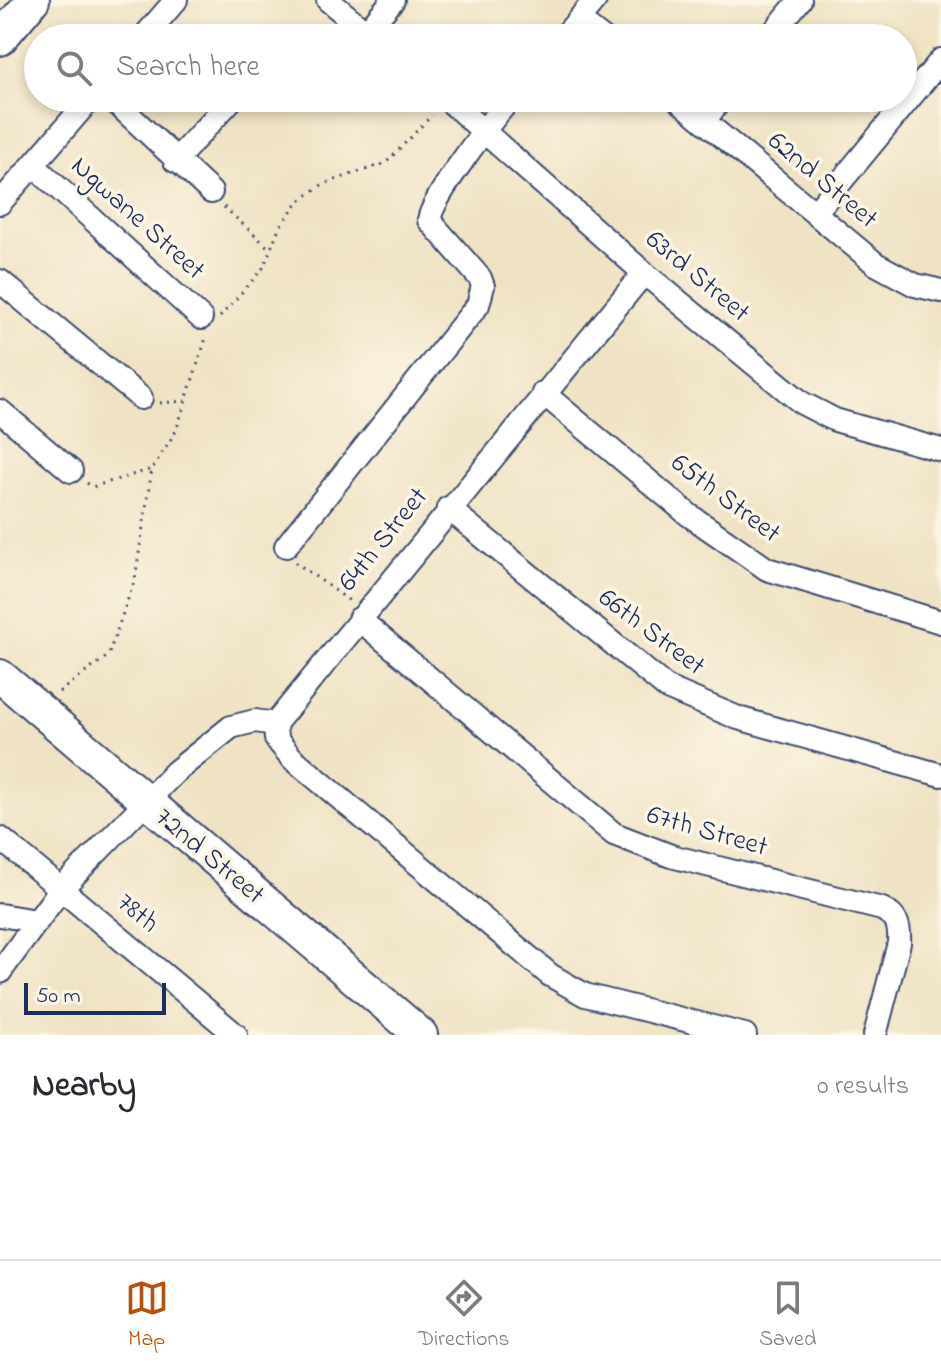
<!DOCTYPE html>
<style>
:root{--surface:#fff;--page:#f2f2f3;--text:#2b2b33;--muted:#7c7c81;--line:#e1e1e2;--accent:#b45309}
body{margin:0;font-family:"Indie Flower",sans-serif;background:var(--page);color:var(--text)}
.scale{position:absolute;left:24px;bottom:20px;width:142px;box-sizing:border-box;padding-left:8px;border:4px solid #1b2f5e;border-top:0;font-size:22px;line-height:28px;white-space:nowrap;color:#1b2f5e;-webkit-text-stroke:6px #fcf5e5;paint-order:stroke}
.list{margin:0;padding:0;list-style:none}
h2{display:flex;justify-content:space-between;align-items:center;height:104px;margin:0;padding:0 32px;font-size:34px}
h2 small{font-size:26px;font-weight:400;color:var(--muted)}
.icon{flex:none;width:44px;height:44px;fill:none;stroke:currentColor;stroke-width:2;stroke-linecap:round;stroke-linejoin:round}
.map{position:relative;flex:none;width:941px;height:1035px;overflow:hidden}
.search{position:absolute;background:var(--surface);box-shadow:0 4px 12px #0003;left:24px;right:24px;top:24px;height:88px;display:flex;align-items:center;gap:20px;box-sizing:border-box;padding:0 28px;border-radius:44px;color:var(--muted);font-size:30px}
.sheet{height:224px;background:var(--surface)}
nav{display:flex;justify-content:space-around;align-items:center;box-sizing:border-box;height:112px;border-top:2px solid var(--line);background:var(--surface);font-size:22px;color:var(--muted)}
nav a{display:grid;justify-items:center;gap:4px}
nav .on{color:var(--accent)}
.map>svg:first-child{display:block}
</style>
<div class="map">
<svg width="941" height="1035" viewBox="0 0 941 1035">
<rect width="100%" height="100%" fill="#fcf5e5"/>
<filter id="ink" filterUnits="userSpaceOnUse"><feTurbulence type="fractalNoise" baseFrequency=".0125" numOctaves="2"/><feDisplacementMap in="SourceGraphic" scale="16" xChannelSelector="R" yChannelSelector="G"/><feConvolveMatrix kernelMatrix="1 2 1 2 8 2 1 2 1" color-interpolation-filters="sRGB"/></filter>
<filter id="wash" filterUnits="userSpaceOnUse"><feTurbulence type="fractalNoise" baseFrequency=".006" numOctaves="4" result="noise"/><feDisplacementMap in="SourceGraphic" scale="32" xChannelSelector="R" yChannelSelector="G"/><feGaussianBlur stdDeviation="1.8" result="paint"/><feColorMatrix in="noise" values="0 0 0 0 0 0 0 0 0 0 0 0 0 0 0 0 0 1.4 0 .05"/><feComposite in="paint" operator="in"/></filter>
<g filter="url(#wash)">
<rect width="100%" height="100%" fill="#f0e3c5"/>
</g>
<g filter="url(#ink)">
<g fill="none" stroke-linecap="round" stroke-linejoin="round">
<defs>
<path id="street" d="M 328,0 L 373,38
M 579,20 L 602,38
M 366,32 L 393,0
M 143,38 L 176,0
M 563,38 L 595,0
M 769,38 L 800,0
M 111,98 L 211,192
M 446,98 L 644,273 L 802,403 L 835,420 L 941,450
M 676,98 L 876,264 L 915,285 L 941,291
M 704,121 L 722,98
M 175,161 L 233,98
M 33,165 L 201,318
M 0,203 L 91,98
M 815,213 L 941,60
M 0,281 L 141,398
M 543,393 L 689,515 L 767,569 L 941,622
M 0,411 L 71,471
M 448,508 L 667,688 L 738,718 L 941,775
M 286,546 L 478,305 L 483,286 L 480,278 L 429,220 C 433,196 492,119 511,98
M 359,619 L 614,834 L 671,856 L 882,909 C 897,917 900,925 899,943 L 875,1035
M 275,724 L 276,739 L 292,758 L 550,975 L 585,995 L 745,1035
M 275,724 L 644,273
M 0,838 L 236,1035
M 0,915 L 36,921
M 0,972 L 60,890 L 175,772 L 231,727 L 255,721 L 275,724"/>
<path id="secondary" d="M 0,39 L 33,0
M 0,676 L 421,1035"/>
</defs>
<use href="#street" stroke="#3b4a6d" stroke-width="26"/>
<use href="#secondary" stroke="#3b4a6d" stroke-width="36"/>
<path stroke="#3b4a6d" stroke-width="3" stroke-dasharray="2 6" stroke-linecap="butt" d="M 224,207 L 270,249
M 220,317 L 263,268 L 279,228 L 297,203 L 323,184 L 386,163 L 432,115
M 160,403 L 185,401
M 87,483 L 92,487 L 152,469
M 295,562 L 351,602
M 59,692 L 108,656 L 135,579 L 152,469 L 176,431 L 206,338"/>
<use href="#street" stroke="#fff" stroke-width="22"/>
<use href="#secondary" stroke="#fff" stroke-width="32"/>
</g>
</g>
<g text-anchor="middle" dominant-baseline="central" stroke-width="7" stroke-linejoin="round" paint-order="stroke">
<g font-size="28" fill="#1b2f5e" stroke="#fcf5e5">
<text transform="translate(822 181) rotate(40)">62nd Street</text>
<text transform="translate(137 219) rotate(42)">Ngwane Street</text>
<text transform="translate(697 277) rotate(40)">63rd Street</text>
<text transform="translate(725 499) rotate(37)">65th Street</text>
<text transform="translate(384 540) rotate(-51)">64th Street</text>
<text transform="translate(651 633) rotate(37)">66th Street</text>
<text transform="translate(707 832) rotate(16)">67th Street</text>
<text transform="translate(209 857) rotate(40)">72nd Street</text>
<text transform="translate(137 914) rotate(40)">78th</text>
</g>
</g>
</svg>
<div class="scale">50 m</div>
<div class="search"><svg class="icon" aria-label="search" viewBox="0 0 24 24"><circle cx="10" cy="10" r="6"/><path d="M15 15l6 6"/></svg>Search here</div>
</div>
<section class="sheet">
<h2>Nearby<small>0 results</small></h2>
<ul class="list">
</ul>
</section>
<nav>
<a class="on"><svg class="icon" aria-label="map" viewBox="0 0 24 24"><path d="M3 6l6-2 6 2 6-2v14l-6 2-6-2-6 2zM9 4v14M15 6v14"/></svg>Map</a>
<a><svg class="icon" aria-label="directions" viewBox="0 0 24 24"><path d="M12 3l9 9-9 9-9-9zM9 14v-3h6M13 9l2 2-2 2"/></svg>Directions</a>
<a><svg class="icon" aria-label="saved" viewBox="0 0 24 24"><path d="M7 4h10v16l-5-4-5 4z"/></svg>Saved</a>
</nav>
